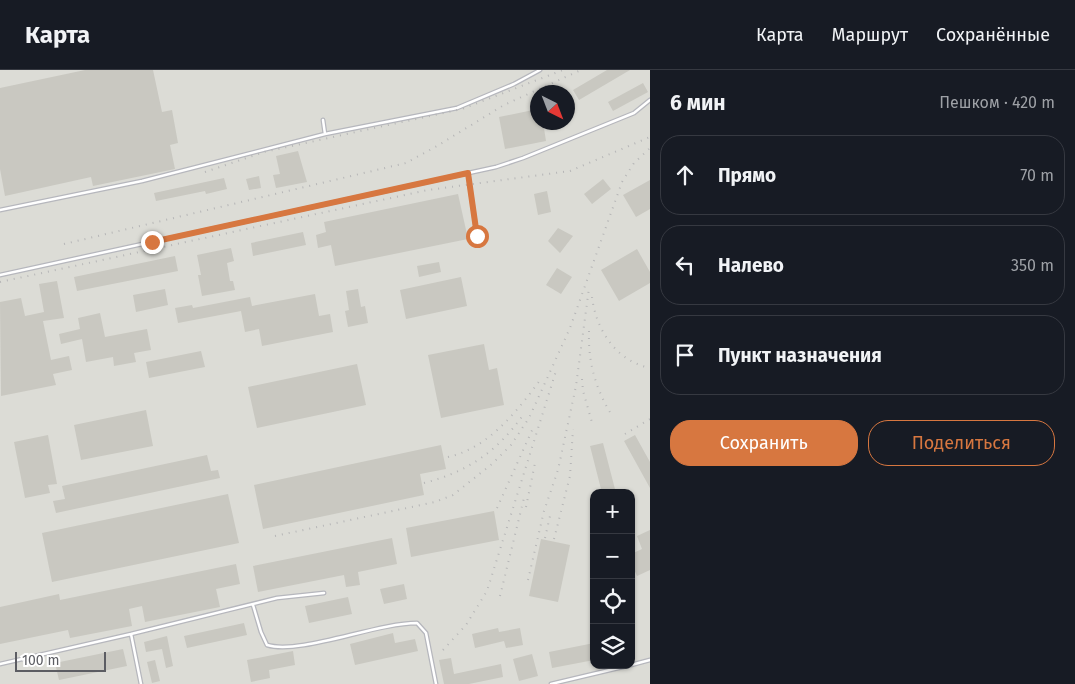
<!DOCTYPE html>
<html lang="ru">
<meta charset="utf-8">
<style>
:root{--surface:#171b24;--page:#242831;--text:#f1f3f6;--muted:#9ea1a6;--line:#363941;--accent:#d77740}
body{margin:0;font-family:"Fira Sans",sans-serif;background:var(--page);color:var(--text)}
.controls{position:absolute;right:15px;bottom:15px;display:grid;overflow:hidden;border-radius:10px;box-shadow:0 1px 4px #0004}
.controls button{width:45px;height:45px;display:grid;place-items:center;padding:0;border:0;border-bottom:1px solid var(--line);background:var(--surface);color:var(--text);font:25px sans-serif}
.compass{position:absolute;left:530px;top:15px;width:45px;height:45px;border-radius:50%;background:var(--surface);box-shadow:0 1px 4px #0004;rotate:138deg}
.scale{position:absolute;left:15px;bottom:12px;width:91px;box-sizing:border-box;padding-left:5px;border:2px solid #5c5d63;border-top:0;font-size:14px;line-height:18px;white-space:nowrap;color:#5c5d63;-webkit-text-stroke:4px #fff;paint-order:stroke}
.stop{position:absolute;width:15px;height:15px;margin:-11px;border:4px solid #d77740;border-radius:50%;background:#fff}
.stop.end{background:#d77740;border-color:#fff;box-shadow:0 1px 5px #0008}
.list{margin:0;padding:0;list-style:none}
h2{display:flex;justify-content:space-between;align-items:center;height:65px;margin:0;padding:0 20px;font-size:21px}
h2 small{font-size:16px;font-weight:400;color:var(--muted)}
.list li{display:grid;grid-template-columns:32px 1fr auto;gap:15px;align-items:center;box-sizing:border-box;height:80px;margin:0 10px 10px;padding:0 10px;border:1px solid var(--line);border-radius:20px}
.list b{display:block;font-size:19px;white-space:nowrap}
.list em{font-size:16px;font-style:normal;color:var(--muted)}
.actions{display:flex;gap:10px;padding:15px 20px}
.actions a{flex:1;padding:11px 0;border:1px solid var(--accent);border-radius:20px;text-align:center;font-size:18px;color:var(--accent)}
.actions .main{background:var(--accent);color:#fff}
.icon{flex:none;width:28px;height:28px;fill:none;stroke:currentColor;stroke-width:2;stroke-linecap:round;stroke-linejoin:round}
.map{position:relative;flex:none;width:650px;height:614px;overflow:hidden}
header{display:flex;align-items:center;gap:30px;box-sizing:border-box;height:70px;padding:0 25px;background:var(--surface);border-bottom:1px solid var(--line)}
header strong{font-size:24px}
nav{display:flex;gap:28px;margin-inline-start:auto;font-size:18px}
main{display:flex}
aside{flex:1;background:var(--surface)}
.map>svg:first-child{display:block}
</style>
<header>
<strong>Карта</strong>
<nav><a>Карта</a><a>Маршрут</a><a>Сохранённые</a></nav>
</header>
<main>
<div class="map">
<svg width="650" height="614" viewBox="0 0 650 614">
<rect width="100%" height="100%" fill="#ecede4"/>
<path fill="#dcdcd6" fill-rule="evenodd" d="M 0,0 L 650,0 L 650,614 L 0,614 ZM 538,22 L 568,22 L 568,52 L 538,52 ZM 594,423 L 631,423 L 631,595 L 594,595 Z"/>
<path fill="#c9c8c1" d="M 85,0 L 153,0 L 162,42 L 172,40 L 178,73 L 170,75 L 175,99 L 93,116 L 91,107 L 5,126 L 0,99 L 0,18 Z
M 607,0 L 630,0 L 579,30 L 573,20 Z
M 643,13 L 648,22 L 613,41 L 608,32 Z
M 538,39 L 538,52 L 543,52 L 546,71 L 505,79 L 499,47 Z
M 298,81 L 307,112 L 276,118 L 273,105 L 280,104 L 276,86 Z
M 259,106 L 261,118 L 249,120 L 246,109 Z
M 224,108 L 227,119 L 206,124 L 205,121 L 156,131 L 154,123 Z
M 603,109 L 611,119 L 592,134 L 584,124 Z
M 650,110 L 650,139 L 636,147 L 623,125 Z
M 547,121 L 551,142 L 538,145 L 534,124 Z
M 458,124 L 468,169 L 335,196 L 331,175 L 318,178 L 316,165 L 326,162 L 324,152 Z
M 558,158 L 573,166 L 560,183 L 548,171 Z
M 303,162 L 306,175 L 253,186 L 251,173 Z
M 231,178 L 234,191 L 227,193 L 230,211 L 233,211 L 235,220 L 202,226 L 198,205 L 201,205 L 197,185 Z
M 637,179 L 650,202 L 650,213 L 619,231 L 601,200 Z
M 175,186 L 178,201 L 77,221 L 74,207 Z
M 439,192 L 441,202 L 419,207 L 417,196 Z
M 557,198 L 572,207 L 561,224 L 546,215 Z
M 461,207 L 467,236 L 406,249 L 400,220 Z
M 57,211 L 64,248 L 43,251 L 51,290 L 69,286 L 72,300 L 53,304 L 56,315 L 1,326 L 0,232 L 21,228 L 25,246 L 44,242 L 39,214 Z
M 165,219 L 168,235 L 136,242 L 133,225 Z
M 358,219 L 361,237 L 365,236 L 368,253 L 348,257 L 345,241 L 349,240 L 346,221 Z
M 315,224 L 319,246 L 330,244 L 333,262 L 262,276 L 259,259 L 245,262 L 241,241 L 178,253 L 175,238 L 192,235 L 193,238 L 250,227 L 252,236 Z
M 100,243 L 105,267 L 147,259 L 151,280 L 134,283 L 136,292 L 114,296 L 113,287 L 86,292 L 82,269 L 61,274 L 59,264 L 80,259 L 78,248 Z
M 484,274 L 489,300 L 497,298 L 504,335 L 441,348 L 428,285 Z
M 201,281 L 205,297 L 149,308 L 146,292 Z
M 357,294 L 366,335 L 257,358 L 248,317 Z
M 146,340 L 153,376 L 81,390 L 74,355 Z
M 48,365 L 57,414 L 48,415 L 50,423 L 25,428 L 14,372 Z
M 635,365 L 650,392 L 650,418 L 624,371 Z
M 603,373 L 616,423 L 602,423 L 590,376 Z
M 441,375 L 446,399 L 420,404 L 424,425 L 263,459 L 254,415 Z
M 207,385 L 211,401 L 218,400 L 220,408 L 56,443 L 53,431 L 65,429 L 62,416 Z
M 228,424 L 239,473 L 52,512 L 42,463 Z
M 494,441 L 499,470 L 411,487 L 406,458 Z
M 650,460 L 650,500 L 637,506 L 631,493 L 631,484 L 642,479 L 637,466 Z
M 392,468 L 397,494 L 358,502 L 360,515 L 346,517 L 344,505 L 258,522 L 253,496 Z
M 541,469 L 570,475 L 558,532 L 529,526 Z
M 236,494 L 240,514 L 216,519 L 220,537 L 145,552 L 142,536 L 129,539 L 132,556 L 70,568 L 68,560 L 0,574 L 0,537 L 59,524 L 60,530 Z
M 404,514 L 407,529 L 384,534 L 380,519 Z
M 348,527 L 352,544 L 309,553 L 305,536 Z
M 244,553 L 247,565 L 187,578 L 184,566 Z
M 498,558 L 499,562 L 520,558 L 523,575 L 506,578 L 504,571 L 475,578 L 472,564 Z
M 393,563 L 395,573 L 415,569 L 418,581 L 355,595 L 350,574 Z
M 167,566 L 173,596 L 166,598 L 162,579 L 146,582 L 144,572 Z
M 594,573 L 594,590 L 552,598 L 549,582 Z
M 123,579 L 127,596 L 59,610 L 55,593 Z
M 293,581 L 295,595 L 269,600 L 270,608 L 251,612 L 247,590 Z
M 532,584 L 538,606 L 519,611 L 513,589 Z
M 451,588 L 454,604 L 501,594 L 503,607 L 469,614 L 444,614 L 439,590 Z
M 155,590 L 160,611 L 152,613 L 147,592 Z"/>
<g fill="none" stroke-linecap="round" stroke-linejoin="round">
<defs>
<path id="lane" d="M 323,50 L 325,64 L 457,38 L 514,14 L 540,0
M 468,103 L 477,166
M 0,140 L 142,111 L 325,64
M 0,205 L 496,97 L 523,88 L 634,43 L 650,30
M 253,535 L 261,562 L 267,575 C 300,585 376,553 417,553 L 426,563 L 436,614
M 0,594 L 131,564
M 631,595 L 650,590
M 141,614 L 131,564 L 277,528 L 324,523
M 551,614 L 631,595"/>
</defs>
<use href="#lane" stroke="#b6b7bd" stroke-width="5"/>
<use href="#lane" stroke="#fff" stroke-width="2.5"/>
<path stroke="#b6b6b7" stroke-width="2" stroke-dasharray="1 6" stroke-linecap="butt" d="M 205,102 L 264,82 L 462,39 L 563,0
M 64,174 L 406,93 L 437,76 L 504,35 L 581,0
M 0,212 L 428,120 L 570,101 L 650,67
M 592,227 C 596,260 616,291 650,298
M 589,261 C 588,292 595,317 611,344
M 582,309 L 583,321 L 593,356
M 625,364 L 650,349
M 448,387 C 489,378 517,341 541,309
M 424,413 C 467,402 497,382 523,345
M 526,437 L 535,393
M 497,438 L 534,356
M 275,466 L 435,432 L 453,425 L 492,394 L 511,375 L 529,348 L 570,258 L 622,112 L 634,93 L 650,78
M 545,468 L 550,446
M 554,469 L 570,406 L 573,359
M 528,510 L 544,441 L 558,400 L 576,316 L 589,218
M 500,526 L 524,428
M 443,580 L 466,555 L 487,521 L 556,301"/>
</g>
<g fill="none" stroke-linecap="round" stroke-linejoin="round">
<path stroke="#d77740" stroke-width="6" d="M 152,172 L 468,103 L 477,166"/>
</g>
</svg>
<div class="controls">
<button>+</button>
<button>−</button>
<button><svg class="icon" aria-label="locate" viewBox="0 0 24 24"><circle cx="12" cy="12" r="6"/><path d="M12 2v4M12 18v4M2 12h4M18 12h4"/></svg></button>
<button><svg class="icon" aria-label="layers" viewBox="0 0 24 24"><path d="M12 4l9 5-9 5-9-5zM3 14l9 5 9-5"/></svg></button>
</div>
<svg class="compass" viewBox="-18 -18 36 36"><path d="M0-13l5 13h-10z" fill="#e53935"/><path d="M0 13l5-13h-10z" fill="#9ea1a6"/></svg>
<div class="scale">100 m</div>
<div class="stop" style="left:477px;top:166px"></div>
<div class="stop end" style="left:152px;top:172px"></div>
</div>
<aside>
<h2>6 мин<small>Пешком · 420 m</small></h2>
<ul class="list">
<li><svg class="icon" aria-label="ahead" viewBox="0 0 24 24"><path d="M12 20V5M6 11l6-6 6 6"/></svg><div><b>Прямо</b></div><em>70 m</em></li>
<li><svg class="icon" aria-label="left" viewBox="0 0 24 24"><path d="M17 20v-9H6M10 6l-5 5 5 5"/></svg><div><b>Налево</b></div><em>350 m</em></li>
<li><svg class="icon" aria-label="arrive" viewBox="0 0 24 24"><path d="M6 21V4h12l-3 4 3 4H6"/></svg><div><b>Пункт назначения</b></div></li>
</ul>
<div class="actions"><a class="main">Сохранить</a><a>Поделиться</a></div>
</aside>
</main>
